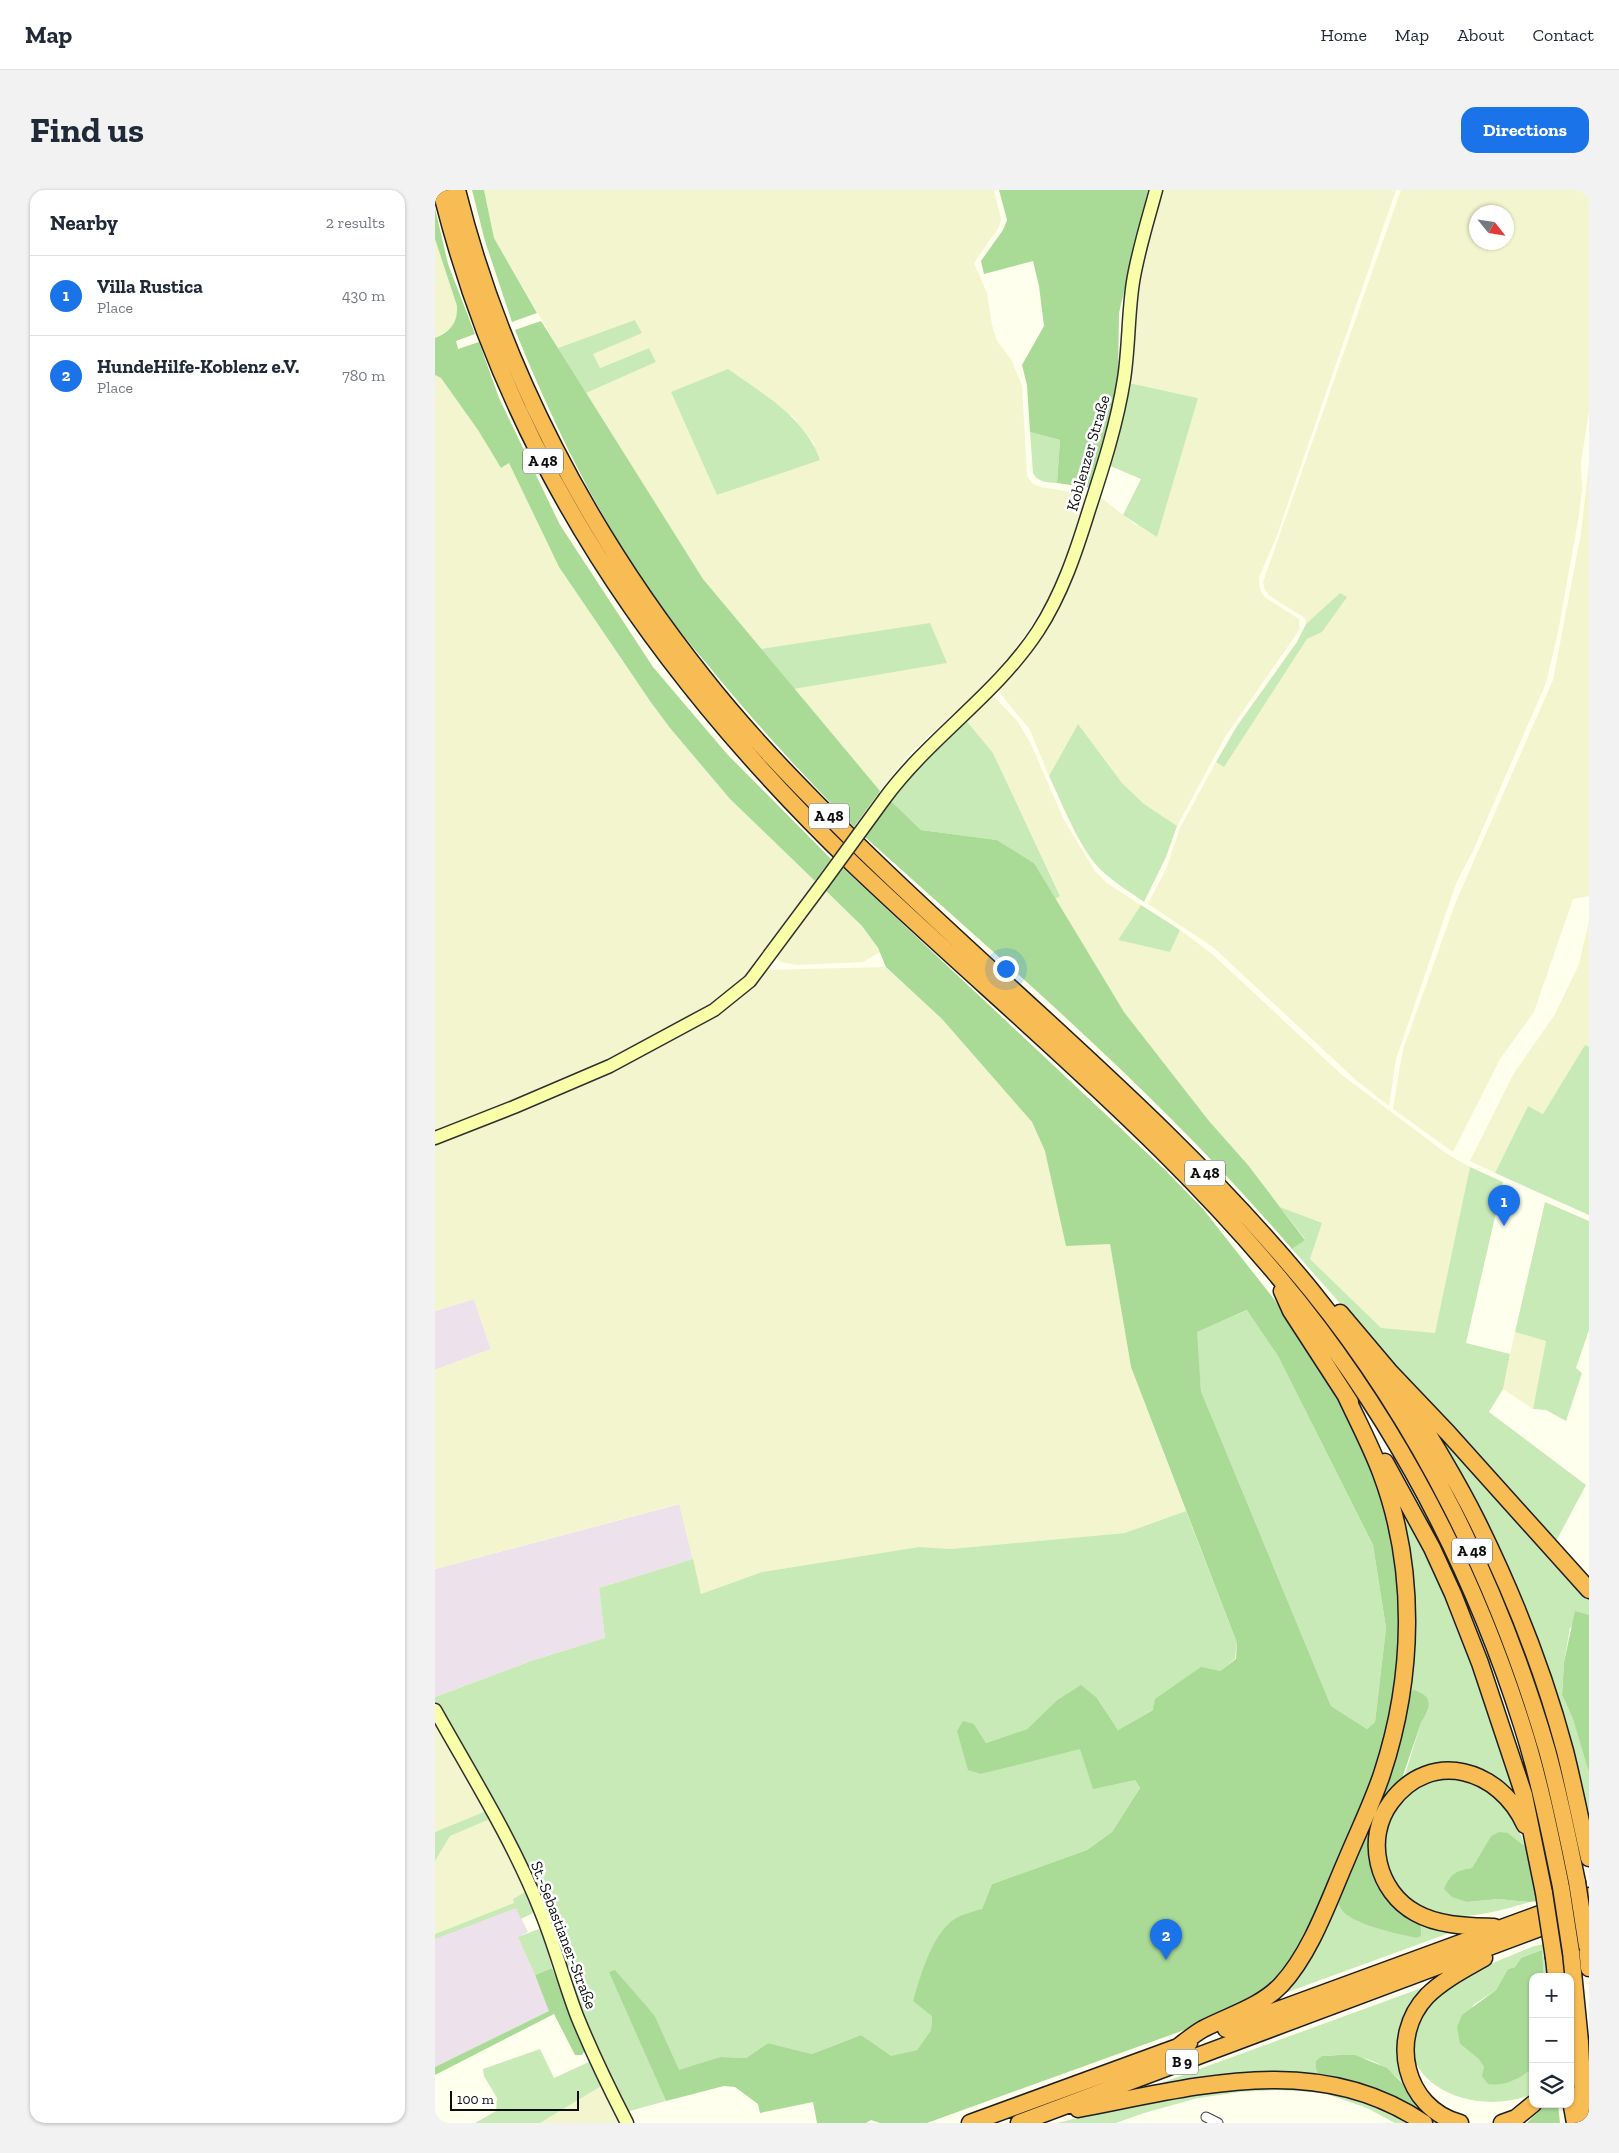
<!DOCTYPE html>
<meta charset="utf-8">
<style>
:root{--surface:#fff;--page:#f2f2f3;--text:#1f2937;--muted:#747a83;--line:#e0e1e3;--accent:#1a73e8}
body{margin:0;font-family:"Zilla Slab",serif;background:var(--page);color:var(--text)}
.controls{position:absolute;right:15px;bottom:15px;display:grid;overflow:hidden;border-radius:10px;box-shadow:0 1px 4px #0004}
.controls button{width:45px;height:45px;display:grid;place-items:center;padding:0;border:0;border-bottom:1px solid var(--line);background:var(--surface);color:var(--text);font:25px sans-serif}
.compass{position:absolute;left:1034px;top:15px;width:45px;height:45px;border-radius:50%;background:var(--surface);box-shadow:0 1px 4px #0004;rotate:120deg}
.scale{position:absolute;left:15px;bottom:12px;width:129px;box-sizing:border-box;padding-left:5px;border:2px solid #0e0e0e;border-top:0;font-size:14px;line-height:18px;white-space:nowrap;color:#0e0e0e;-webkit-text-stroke:4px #fff;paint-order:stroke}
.you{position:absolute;left:570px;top:778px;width:18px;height:18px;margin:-12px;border:4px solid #fff;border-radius:50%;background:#1a73e8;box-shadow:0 0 0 8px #1a73e833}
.badge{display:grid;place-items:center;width:32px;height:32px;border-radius:50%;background:var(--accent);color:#fff;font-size:16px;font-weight:700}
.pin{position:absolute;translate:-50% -41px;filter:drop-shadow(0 1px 2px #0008)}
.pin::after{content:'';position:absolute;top:26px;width:18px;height:15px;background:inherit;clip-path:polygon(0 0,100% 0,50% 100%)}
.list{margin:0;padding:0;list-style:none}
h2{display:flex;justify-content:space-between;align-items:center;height:65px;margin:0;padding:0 20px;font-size:21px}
h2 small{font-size:16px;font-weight:400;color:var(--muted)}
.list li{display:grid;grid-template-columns:32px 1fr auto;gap:15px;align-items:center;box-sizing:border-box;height:80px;padding:0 20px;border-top:1px solid var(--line)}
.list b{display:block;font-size:19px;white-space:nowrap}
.list p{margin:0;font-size:16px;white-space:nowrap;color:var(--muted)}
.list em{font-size:16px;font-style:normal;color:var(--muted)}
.icon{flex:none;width:28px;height:28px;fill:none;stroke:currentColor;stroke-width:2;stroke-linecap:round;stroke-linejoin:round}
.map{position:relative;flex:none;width:1154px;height:1933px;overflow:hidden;border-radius:15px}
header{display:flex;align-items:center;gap:30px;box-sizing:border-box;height:70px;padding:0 25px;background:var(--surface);border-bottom:1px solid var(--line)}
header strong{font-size:24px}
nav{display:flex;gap:28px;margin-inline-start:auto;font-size:18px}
.intro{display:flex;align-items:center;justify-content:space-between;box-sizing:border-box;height:120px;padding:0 30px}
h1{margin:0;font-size:35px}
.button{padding:12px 22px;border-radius:15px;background:var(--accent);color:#fff;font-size:18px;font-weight:700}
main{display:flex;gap:30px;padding:0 30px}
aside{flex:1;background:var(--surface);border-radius:15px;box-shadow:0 1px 4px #0004}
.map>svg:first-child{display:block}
</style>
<header>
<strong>Map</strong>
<nav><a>Home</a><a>Map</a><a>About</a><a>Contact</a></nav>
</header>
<div class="intro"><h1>Find us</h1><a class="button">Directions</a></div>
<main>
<aside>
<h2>Nearby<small>2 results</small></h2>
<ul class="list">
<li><span class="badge">1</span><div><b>Villa Rustica</b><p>Place</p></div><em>430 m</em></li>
<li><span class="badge">2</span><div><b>HundeHilfe-Koblenz e.V.</b><p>Place</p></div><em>780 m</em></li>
</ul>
</aside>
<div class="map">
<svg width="1154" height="1933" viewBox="0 0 1154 1933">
<rect width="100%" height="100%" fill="#ffe"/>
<path fill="#ede2ec" d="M 39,1109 L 56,1159 L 0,1180 L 0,1121 Z
M 245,1314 L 258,1369 L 164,1398 L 170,1448 L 99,1470 L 0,1507 L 0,1379 Z
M 79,1713 L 93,1742 L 84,1747 L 115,1821 L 0,1877 L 0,1746 Z"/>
<path fill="#f2f5ce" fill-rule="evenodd" d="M 49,0 L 559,0 L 566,29 L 564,37 L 539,73 L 552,103 L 557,135 L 562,151 L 577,171 L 587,196 L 592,286 L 598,294 L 606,297 L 653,305 L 630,370 L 612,410 L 597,435 L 577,463 L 539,505 L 475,563 L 445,601 L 359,499 L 511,473 L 495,434 L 326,459 L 268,389 L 151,203 L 221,172 L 214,158 L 164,178 L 157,164 L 206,143 L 201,130 L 123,158 L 59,48 ZM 236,202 L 358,226 L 380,255 L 283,305 Z
M 724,0 L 961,0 L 841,348 L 824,387 L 824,394 L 826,402 L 831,408 L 864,429 L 865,439 L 790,547 L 742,636 L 709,614 L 687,593 L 643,534 L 614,586 L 595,540 L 565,503 L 562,496 L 592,466 L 664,306 L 702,336 L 763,208 L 694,193 L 703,82 Z
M 966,0 L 1154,0 L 1154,221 L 1146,273 L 1147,299 L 1144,325 L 1123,442 L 1111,493 L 1037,663 L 1022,691 L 961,869 L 954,916 L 922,891 L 778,757 L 713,714 L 731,679 L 745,638 L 781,572 L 789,576 L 872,449 L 887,442 L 905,403 L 871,434 L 870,428 L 835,406 L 830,400 L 828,392 ZM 1042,22 L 1072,22 L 1072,52 L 1042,52 Z
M 0,49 L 22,116 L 22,125 L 21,133 L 16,138 L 0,148 Z
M 0,185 L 6,188 L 43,240 L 66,278 L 74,273 L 124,377 L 192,478 L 235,538 L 295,609 L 383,693 L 331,780 L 451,777 L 507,829 L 597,932 L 610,961 L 675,1054 L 696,1177 L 751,1321 L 691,1343 L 515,1359 L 484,1357 L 327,1382 L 266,1404 L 244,1314 L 0,1379 L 0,1180 L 56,1159 L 39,1109 L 0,1121 L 0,954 L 30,943 L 0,945 Z
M 1154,273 L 1154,706 L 1138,709 L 1099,822 L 1065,869 L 1018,962 L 958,919 L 964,882 L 968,860 L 1020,714 L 1118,490 L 1146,343 Z
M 555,505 L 562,510 L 582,531 L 595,552 L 629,630 L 660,681 L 672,693 L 706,715 L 683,750 L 735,762 L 745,740 L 776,763 L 907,885 L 1012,964 L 1035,977 L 1001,1144 L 946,1139 L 875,1069 L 886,1033 L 845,1017 L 813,975 L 774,931 L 689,822 L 620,709 L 625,705 L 558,563 L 530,529 Z
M 390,700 L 427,736 L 445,762 L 428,772 L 361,775 L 346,772 L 342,769 L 344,761 Z
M 1154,731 L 1154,857 L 1150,856 L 1108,924 L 1093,916 L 1060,983 L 1035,971 L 1078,885 L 1120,824 L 1144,774 Z
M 1080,1142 L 1111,1151 L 1098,1219 L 1068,1199 Z
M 0,1529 L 51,1621 L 0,1642 Z
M 55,1629 L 92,1701 L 79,1713 L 0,1744 L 0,1671 L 15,1646 Z
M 168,1895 L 185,1930 L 181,1933 L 105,1933 Z"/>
<path fill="#c8eab7" d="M 200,130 L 207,143 L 158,164 L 165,178 L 214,158 L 221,172 L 151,203 L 123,158 Z
M 293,179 C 329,205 370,227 385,270 L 282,305 L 236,202 Z
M 694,193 L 763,208 L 722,347 L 688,325 L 706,289 L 673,275 Z
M 595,242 L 625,250 L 622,293 C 613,292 603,293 598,283 Z
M 905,403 L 912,407 L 887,442 L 872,449 L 789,577 L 781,572 L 802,536 L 862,452 L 871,434 Z
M 495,433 L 512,473 L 359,499 L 326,459 Z
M 530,529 L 558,563 L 625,706 L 620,709 L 599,673 L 562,650 L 486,640 L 456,611 L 469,592 Z
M 643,534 L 687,593 L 709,614 L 742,636 L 731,667 L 709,712 C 694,701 678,692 665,679 C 644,658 627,613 614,586 Z
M 706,715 L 745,740 L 735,762 L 683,750 Z
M 1150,855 L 1154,857 L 1154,1025 L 1060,983 L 1093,916 L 1108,924 Z
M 1035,977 L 1068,992 L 1031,1153 L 1075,1164 L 1068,1199 L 1054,1222 L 1151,1295 L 1119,1355 L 857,1059 L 870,1049 L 845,1017 L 887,1033 L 875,1069 L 946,1138 L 1000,1143 Z
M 1110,1012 L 1154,1031 L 1154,1140 L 1141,1178 L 1147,1183 L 1131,1231 L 1111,1220 L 1098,1219 L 1111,1151 L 1080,1142 Z
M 813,1120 L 843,1166 L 938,1355 L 951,1438 L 940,1532 L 932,1539 L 896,1516 L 766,1201 L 761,1142 Z
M 996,1235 L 1154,1409 L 1154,1425 L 1151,1425 L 1135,1438 L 1129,1472 L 1127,1505 L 1138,1529 L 1149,1559 L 1154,1582 L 1154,1622 L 1116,1495 Z
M 953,1286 L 1022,1428 L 1083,1613 L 1040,1581 L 966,1597 L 986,1533 L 993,1520 L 973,1503 Z
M 751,1321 L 802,1453 L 800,1469 L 785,1481 L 683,1540 L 662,1508 L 621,1511 L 592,1539 L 551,1553 L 539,1534 L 546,1584 L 645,1558 L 700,1590 L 705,1598 L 677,1642 L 652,1660 L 557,1694 L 547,1719 L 497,1826 L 496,1840 L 482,1860 L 456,1867 L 426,1845 L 377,1864 L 333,1853 L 311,1868 L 285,1867 L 244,1881 L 220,1826 L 175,1782 L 231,1911 L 191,1922 L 147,1826 L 109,1712 L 87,1667 L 0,1511 L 0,1507 L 99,1470 L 170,1448 L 164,1398 L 258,1369 L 266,1404 L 327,1382 L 484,1357 L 515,1359 L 690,1343 Z
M 1025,1589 C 1033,1592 1044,1594 1051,1598 C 1071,1609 1083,1638 1091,1657 L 1073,1643 L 1056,1646 L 1037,1678 L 1031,1679 L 1032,1712 L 1063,1709 L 1095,1712 C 1064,1721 1030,1731 997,1723 C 986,1720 977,1713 969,1704 C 943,1674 942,1634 972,1606 C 977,1602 984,1596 991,1593 C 1002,1590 1013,1590 1025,1589 Z
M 51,1621 L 55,1629 L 15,1646 L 0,1671 L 0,1642 Z
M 918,1663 L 922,1731 L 981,1748 L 984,1731 L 1028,1738 L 839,1807 Z
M 92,1701 L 100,1722 L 86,1729 L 81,1718 L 0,1749 L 0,1744 L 79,1713 L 78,1709 Z
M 104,1739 L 108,1744 L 117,1778 L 100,1785 L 83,1747 Z
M 1110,1754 L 1114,1787 L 1109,1787 L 1107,1760 L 1086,1768 L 1080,1777 L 1073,1779 L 1061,1800 L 1038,1815 L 1025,1854 L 1045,1869 L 1049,1877 L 1090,1884 L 1098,1878 L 1098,1904 C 1025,1933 940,1877 994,1816 C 1022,1785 1061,1772 1099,1756 Z
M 1003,1792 L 977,1822 L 975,1901 C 950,1871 926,1862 887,1866 L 885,1887 L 710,1899 Z
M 105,1859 L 119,1888 L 156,1871 L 168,1895 L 105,1933 L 40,1933 L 61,1921 L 62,1908 L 49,1886 L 48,1879 Z
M 854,1895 L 929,1909 L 979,1933 L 960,1933 L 932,1918 L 880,1900 L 879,1902 L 842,1900 L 805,1902 L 763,1908 L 709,1923 L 681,1933 L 622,1933 L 729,1907 Z"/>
<path fill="#a9db96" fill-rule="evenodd" d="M 37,0 L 49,0 L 59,48 L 102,123 L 77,132 L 50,51 Z
M 564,0 L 713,0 L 684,123 L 683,188 L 671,245 L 656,298 L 622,293 L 625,250 L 595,242 L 592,195 L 587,175 L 609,136 L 604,96 L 598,71 L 549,84 L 546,71 L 568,40 L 572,30 Z
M 0,18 L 13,74 L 40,144 L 21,151 L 23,159 L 44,152 L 64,208 L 125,335 L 218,477 L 292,564 L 396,669 L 380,691 L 295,609 L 235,538 L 215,511 L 124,377 L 74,273 L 66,278 L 43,240 L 6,188 L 0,185 L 0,148 C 15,142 23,133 22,116 L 0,49 Z
M 106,131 L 268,389 L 445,601 L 419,637 C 367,584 319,532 272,474 C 252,451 233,427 216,402 C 160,321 117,231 80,140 Z
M 456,611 L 486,640 L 562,650 L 599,673 L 689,822 L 774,931 L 813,975 L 870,1050 L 857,1059 C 728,908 577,779 430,647 Z
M 408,678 L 730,980 L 768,1019 L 839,1109 L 869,1151 L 927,1252 L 950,1315 L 961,1369 L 966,1441 L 958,1518 L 940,1583 L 875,1735 L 855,1773 L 829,1803 L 777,1830 L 492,1933 L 445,1933 L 436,1930 L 431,1933 L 382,1933 L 378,1912 L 325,1923 L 323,1914 L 300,1897 L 289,1896 L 231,1911 L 174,1782 L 180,1780 L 220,1826 L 244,1880 L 285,1867 L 311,1868 L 333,1853 L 377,1864 L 426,1845 L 456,1866 L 482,1860 L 496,1840 L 497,1826 L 478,1811 C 486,1785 498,1738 525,1726 C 532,1723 540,1721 547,1719 L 557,1694 L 652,1660 L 677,1642 L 705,1598 L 700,1590 L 658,1599 L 645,1559 L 546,1584 L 533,1580 L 522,1541 L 528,1531 L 539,1534 L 551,1553 L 592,1539 L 621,1511 L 646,1495 L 662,1508 L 683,1540 L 718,1520 L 720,1509 L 766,1477 L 785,1481 L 801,1469 L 802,1453 L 696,1177 L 675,1054 L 631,1056 L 610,961 L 597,932 L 507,829 L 451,777 L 443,758 L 427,736 L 390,700 ZM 812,1120 L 843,1166 L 938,1355 L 951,1438 L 940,1532 L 932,1539 L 896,1516 L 766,1201 L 762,1142 Z
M 1140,1421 L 1154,1425 L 1154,1582 L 1138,1529 L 1127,1505 L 1129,1472 Z
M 979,1500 C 1000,1507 995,1518 986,1533 L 938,1673 L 984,1731 L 986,1738 L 986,1746 L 981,1748 C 963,1743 908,1734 904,1714 C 903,1711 904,1705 904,1702 L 973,1503 Z
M 1064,1642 L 1073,1643 L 1091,1657 L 1102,1711 L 1095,1712 L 1063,1709 L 1032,1712 L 1017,1707 L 1009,1699 C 1016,1683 1021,1681 1037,1678 L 1056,1646 Z
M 1107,1760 L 1109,1787 L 1098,1787 L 1098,1878 C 1086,1888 1069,1897 1053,1894 L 1047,1886 L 1049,1877 L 1044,1869 L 1025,1854 L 1022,1837 L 1027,1825 L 1061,1800 L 1073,1779 L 1080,1777 L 1086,1768 Z
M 117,1778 L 150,1860 L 147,1865 L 140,1865 L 119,1824 L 0,1885 L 0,1877 L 114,1821 L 100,1785 Z
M 904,1865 L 920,1865 L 952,1878 L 975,1901 L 1012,1933 L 997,1933 L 885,1887 L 881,1879 L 881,1871 L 887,1866 Z
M 1111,1914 L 1123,1914 L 1125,1933 L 1092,1933 Z"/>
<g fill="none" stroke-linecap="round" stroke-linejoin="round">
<defs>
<path id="street" d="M 771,1927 L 783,1933"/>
<path id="secondary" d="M 450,608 C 495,547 561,505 603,441 C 627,404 641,362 654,320 C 668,277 682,234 689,189 C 694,157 693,124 698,92 C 703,61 713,30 721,0
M 0,948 L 79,917 L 175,876 L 279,820 L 315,791 L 388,693
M 0,1520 C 37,1586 78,1651 106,1722 C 120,1756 129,1792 142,1826 C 157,1863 174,1898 192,1933"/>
<path id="highway" d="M 6,0 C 72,269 222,485 419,675 C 577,826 752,963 884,1138 C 974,1258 1042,1393 1087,1535 C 1104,1588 1115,1643 1126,1697
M 22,0 C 66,178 155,345 269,488 C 316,548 370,602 424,656 C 575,804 742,936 876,1100 C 985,1234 1064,1395 1112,1560 C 1124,1603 1133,1648 1142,1692
M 847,1101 L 856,1121 L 915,1212
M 905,1123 L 954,1181 L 1013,1243 L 1154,1400
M 954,1181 C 984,1230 1016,1279 1042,1331 C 1078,1404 1109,1482 1130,1561 C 1139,1597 1146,1633 1154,1668
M 950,1272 L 997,1358 L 1018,1404 L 1045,1473 L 1089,1605 L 1109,1703
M 1059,1737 C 1034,1736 1004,1736 981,1723 C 942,1702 929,1648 956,1612 C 996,1558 1065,1579 1090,1635
M 1152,1756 L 1154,1778
M 1136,1762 L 1145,1852 L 1149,1933
M 1119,1768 L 1121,1787
M 791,1839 L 1154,1706
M 743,1857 C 751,1851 759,1844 768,1839 C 795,1825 825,1817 846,1795 C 876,1763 894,1710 911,1671 C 923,1642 937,1614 947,1584 C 979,1487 982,1379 946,1283 C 936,1256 922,1230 910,1204
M 1135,1905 L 1140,1933
M 643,1919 C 760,1897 882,1860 989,1933
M 535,1933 L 754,1853
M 584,1933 L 1126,1730
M 1025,1933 C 969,1918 953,1847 992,1806 C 1008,1790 1030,1779 1049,1768
M 1067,1933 L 1081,1928 L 1098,1914"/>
</defs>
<use href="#street" stroke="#414141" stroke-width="11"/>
<use href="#secondary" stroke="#303030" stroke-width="15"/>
<use href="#highway" stroke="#1f1f1f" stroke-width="19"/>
<use href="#street" stroke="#fff" stroke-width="9"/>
<use href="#secondary" stroke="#f9ffa9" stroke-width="12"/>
<use href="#highway" stroke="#f7bc54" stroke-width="16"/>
<defs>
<path id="secondary-bridge" d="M 388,693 L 450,608"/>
<path id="highway-bridge" d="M 1142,1692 L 1152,1756
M 1126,1697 L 1136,1762
M 1109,1703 L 1119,1768"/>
</defs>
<use href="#secondary-bridge" stroke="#303030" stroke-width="15" stroke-linecap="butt"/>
<use href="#highway-bridge" stroke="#1f1f1f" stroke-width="19" stroke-linecap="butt"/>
<use href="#secondary-bridge" stroke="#f9ffa9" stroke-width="12"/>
<use href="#highway-bridge" stroke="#f7bc54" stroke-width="16"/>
</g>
<g text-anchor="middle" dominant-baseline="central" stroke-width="5" stroke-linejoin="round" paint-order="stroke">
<g fill="#fff" stroke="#565656" stroke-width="1">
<rect x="88" y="258.5" width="40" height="25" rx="4"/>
<rect x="374" y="613.5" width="40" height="25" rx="4"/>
<rect x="750" y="970.5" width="40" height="25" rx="4"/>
<rect x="1017" y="1348.5" width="40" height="25" rx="4"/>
<rect x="731" y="1859.5" width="32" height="25" rx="4"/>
</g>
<g font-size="15" font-weight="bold" fill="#0e0e0e">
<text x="108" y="271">A 48</text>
<text x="394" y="626">A 48</text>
<text x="770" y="983">A 48</text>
<text x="1037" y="1361">A 48</text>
<text x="747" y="1872">B 9</text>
</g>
<g font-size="16" fill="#0e0e0e" stroke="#fff">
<text transform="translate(653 263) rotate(-74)">Koblenzer Straße</text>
<text transform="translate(129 1745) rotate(69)">St.-Sebastianer-Straße</text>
</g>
</g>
</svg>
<div class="controls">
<button>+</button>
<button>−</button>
<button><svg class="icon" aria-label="layers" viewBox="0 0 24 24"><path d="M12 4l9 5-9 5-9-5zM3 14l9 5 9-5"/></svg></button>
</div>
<svg class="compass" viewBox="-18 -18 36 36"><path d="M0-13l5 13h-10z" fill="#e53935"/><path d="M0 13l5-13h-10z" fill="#747a83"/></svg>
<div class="scale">100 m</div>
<div class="you"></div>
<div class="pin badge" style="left:1069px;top:1036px">1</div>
<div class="pin badge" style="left:731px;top:1770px">2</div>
</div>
</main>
